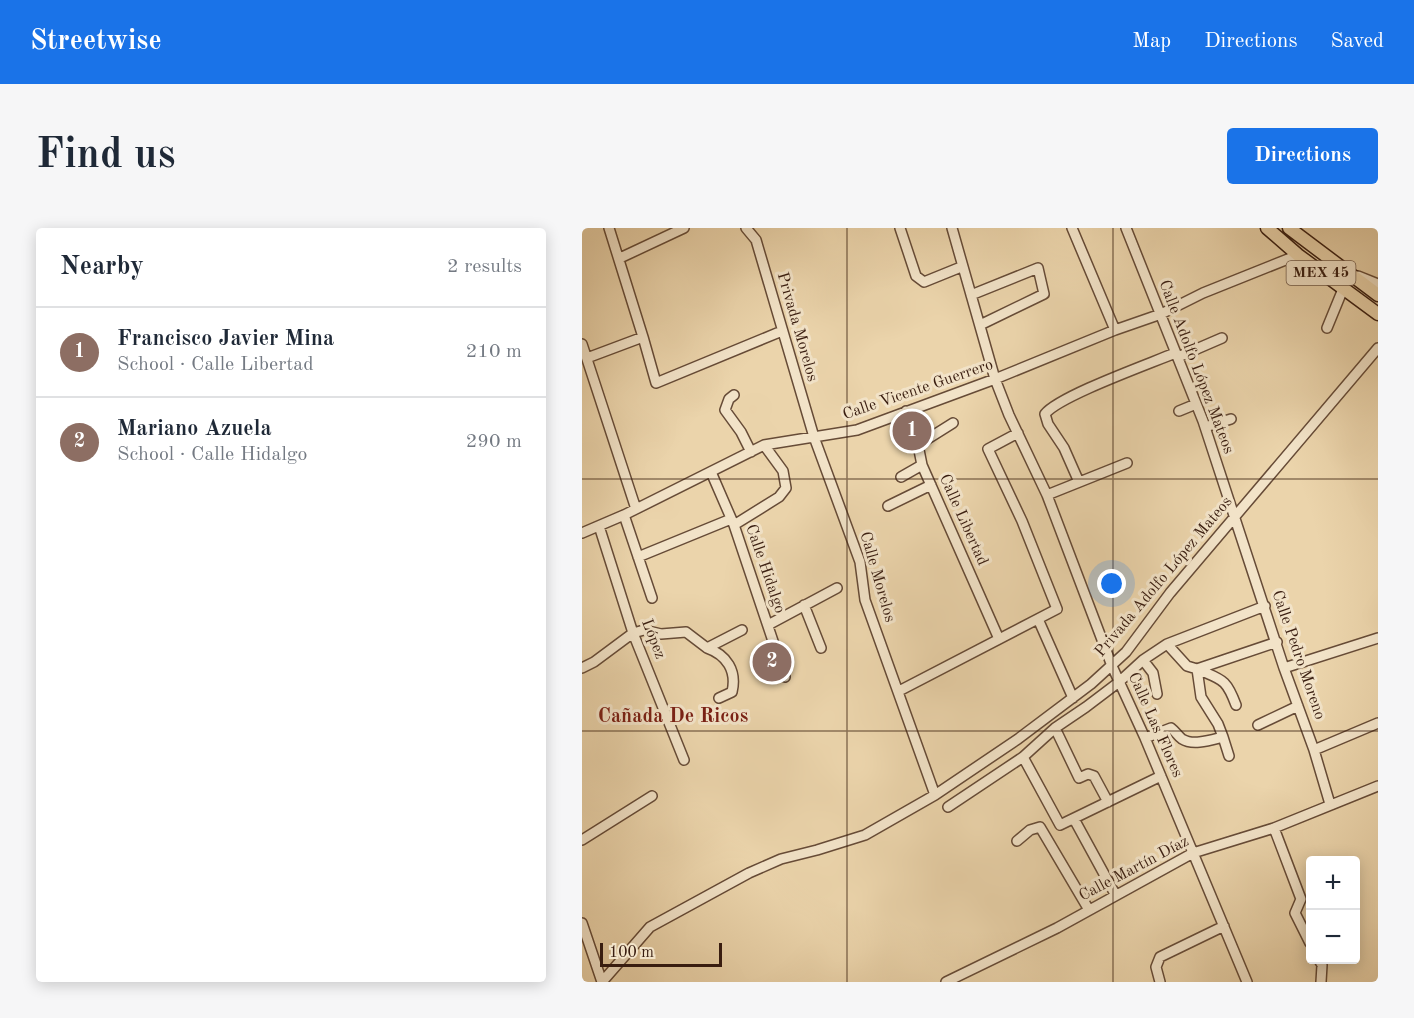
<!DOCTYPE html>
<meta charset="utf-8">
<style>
:root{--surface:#fff;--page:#f6f6f7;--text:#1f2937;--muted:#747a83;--line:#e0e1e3;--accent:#1a73e8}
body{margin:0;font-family:"Old Standard TT",serif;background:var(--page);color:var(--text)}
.controls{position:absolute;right:18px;bottom:18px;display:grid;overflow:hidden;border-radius:6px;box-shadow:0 3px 15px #0003}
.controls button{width:54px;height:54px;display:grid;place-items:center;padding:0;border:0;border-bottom:2px solid var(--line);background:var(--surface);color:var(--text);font:30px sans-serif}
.scale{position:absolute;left:18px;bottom:15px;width:122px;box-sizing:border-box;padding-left:6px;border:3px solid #391d10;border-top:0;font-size:16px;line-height:21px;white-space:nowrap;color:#391d10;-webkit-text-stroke:4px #f2e3c8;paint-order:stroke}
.you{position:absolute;left:530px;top:356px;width:21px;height:21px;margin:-15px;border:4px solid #fff;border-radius:50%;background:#1a73e8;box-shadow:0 0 0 9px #1a73e833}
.badge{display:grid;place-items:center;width:39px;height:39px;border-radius:50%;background:var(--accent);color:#fff;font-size:20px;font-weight:700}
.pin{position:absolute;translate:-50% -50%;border:3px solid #fff;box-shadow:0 2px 6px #0006}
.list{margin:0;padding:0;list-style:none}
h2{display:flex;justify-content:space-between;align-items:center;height:78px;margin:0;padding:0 24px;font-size:26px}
h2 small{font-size:20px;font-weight:400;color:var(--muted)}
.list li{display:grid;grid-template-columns:39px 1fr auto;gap:18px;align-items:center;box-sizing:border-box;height:90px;padding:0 24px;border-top:2px solid var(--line)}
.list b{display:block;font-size:22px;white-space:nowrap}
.list p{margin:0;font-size:20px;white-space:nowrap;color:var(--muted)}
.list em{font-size:20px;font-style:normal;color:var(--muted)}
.map{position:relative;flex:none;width:796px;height:754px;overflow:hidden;border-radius:6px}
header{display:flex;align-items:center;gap:36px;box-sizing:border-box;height:84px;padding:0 30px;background:var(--accent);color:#fff}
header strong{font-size:28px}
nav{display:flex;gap:33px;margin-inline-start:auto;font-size:21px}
.intro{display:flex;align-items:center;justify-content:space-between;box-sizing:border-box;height:144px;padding:0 36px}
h1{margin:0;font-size:42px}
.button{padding:15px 27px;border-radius:6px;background:var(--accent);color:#fff;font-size:21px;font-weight:700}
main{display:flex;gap:36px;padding:0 36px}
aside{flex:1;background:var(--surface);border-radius:6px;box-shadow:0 3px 15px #0003}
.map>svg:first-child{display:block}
</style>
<header>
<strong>Streetwise</strong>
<nav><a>Map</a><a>Directions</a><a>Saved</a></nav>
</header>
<div class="intro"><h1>Find us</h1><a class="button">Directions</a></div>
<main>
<aside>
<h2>Nearby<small>2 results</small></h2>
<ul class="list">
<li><span class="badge" style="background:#8d6e63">1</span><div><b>Francisco Javier Mina</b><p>School · Calle Libertad</p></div><em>210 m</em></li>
<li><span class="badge" style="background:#8d6e63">2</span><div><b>Mariano Azuela</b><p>School · Calle Hidalgo</p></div><em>290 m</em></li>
</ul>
</aside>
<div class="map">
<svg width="796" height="754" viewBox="0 0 796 754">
<rect width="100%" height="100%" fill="#ebd4ab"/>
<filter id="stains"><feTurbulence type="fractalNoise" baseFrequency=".00333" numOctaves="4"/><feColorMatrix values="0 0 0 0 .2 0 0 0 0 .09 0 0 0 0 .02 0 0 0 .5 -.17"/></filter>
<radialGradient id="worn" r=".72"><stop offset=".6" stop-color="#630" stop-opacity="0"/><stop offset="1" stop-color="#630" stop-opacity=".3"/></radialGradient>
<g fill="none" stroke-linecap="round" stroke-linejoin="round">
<defs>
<path id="minor" d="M 27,0 L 61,109 L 74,155 L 200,103
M 164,0 L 174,12 L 232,209 L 278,334 L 283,372 L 353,567
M 318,0 L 334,48 L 342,54 L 379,39
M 370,0 L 413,151 L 427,187 L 465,267 L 530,438 L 563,510 L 665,754
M 490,0 L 533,102
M 544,0 L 621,193 L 702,440 L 732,522 L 748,576
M 38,30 L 102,0
M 776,48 L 796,56
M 389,67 L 456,40 L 462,66 L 398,97
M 745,100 L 761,61
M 0,116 L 54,281
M 596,129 L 640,110
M 5,130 L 61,109
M 152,167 L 147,171 L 143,182 L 159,204 L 169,224
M 324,183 L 336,217 L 340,237 L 417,411
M 597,183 L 614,176
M 623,199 L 649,191
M 336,217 L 371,195
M 129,244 L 152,297 L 203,449
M 319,249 L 340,237
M 497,254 L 482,220 L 466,196 L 463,186 C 477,168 567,136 593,125
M 465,267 L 545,235
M 306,278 L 349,257
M 42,287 L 70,370
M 152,297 L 197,269 L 204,260 L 201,243 L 182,217
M 17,298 L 51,405 L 102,532
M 0,305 L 42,287 L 182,217 L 275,202 L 413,151 L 533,102 L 579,86 L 621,65 L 716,27
M 56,329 L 149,291
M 222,377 L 239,420
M 456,391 L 491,470
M 186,397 L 255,360
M 585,416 L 605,438 L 615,441 L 619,469 L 636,496 L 641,509
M 125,420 C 145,427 155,443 150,464 L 137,470
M 561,432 L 571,445 L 575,466
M 0,440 L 12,434 L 51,405 L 62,402 L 79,406 L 104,404 L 125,420 L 160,402
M 702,440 L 796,410
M 615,441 L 695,414
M 615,441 C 640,452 644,450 654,477
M 317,463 L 475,381 L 440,293 L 406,221 L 436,205
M 676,497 L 716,478
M 473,500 L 497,550 L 506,546 L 512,548 L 526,574
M 563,510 L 589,500 C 593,503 596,508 600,511 C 611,518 629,512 641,509 L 647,528
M 732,522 L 796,495
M 441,529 L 478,597 L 579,548
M 366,579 L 441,529 L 473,500 L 504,479 L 537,454 L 561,432 L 585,416 L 683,378
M 492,591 L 533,666
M 692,600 L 719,671 L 713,685 L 728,715
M 0,612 L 70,568
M 435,613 L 448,602 L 458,599 L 507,682
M 0,695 L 20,754
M 737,732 L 740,737 L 739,754
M 20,754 L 68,699 L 167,645 L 199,631 L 235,622 L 283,607 L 353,567 L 436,511 L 509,456 L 544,424 L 588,365 L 796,120
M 364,754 L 475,700 L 611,625 L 692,600 L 796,558
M 578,754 L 574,739 L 578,729 L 642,698"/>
<path id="major" d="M 685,0 L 716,27 L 796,86
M 707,0 L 796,67"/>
</defs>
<use href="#minor" stroke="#664b37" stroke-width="12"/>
<use href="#major" stroke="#391d10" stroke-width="15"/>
<use href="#minor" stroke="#f2e3c8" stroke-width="9"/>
<use href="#major" stroke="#ebd4ab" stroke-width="12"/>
</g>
<path fill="none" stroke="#391d10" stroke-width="1.5" stroke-opacity="0.55" d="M 265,0 L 265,754M 531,0 L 531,754M 0,251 L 796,251M 0,503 L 796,503"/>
<g text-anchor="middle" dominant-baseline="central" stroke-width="6" stroke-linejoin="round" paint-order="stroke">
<rect fill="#f2e3c8" stroke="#705847" stroke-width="1.5" x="704.5" y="33" width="69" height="24" rx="4.5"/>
<g font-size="15" font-weight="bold" fill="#391d10">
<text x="739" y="45">MEX 45</text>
</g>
<g font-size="16" fill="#391d10" stroke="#f2e3c8">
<text transform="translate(215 99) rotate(74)">Privada Morelos</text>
<text transform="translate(614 139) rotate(69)">Calle Adolfo López Mateos</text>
<text transform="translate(336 162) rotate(-19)">Calle Vicente Guerrero</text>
<text transform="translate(381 292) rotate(66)">Calle Libertad</text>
<text transform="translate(183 341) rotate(71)">Calle Hidalgo</text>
<text transform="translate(295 349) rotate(74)">Calle Morelos</text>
<text transform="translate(582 349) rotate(-50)">Privada Adolfo López Mateos</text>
<text transform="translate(71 411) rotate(69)">López</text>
<text transform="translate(716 427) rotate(71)">Calle Pedro Moreno</text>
<text transform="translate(573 497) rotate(66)">Calle Las Flores</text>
<text transform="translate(552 641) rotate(-28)">Calle Martín Díaz</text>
</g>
<g font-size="20" font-weight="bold" fill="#7a1f14" stroke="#f2e3c8">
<text x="91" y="489">Cañada De Ricos</text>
</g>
</g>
<rect width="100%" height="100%" filter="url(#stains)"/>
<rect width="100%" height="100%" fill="url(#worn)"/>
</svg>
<div class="controls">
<button>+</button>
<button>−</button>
</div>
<div class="scale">100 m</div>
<div class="you"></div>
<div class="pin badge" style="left:330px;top:203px;background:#8d6e63">1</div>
<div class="pin badge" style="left:190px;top:434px;background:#8d6e63">2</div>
</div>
</main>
